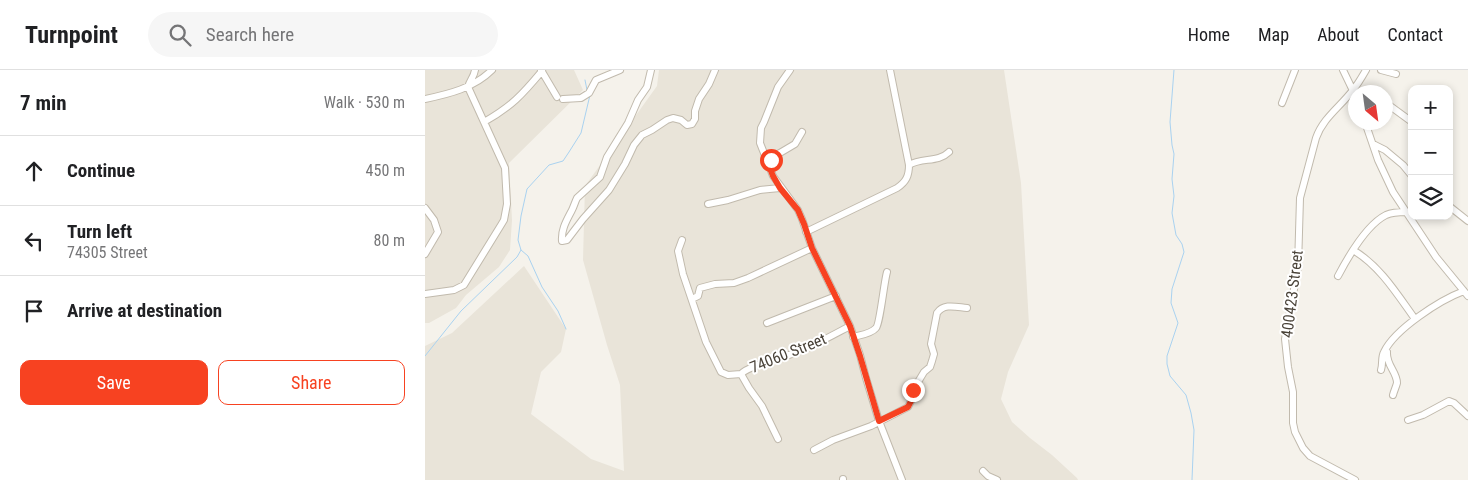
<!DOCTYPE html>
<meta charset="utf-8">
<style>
:root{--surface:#fff;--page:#f6f6f6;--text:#202124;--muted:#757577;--line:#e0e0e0;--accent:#f74221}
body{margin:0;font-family:"Roboto Condensed",sans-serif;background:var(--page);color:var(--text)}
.controls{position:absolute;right:15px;top:15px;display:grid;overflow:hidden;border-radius:10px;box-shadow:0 2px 8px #0003}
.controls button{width:45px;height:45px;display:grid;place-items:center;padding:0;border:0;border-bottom:1px solid var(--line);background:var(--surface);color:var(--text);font:25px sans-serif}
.compass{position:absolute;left:923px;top:15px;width:45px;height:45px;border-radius:50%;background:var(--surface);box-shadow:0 2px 8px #0003;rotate:151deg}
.stop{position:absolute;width:15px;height:15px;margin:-11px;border:4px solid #f74221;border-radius:50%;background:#fff}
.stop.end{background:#f74221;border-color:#fff;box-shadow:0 1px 5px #0008}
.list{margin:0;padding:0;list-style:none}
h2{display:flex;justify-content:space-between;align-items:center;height:65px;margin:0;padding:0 20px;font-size:21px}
h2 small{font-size:16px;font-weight:400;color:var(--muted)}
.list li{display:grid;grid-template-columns:32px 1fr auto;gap:15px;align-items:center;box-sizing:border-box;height:70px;padding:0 20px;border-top:1px solid var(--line)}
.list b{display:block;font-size:19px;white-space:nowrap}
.list p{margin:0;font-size:16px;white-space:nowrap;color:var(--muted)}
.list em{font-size:16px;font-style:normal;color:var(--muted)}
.actions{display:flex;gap:10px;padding:15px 20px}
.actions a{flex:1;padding:11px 0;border:1px solid var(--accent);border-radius:10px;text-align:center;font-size:18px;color:var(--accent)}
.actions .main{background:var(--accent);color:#fff}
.icon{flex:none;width:28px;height:28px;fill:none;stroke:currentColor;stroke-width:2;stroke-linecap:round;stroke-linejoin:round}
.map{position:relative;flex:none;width:1043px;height:410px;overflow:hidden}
header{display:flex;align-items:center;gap:30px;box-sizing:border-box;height:70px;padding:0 25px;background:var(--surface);border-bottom:1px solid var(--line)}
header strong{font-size:24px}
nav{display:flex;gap:28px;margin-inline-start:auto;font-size:18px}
.search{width:350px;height:45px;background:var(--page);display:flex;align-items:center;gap:12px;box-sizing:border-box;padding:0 18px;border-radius:28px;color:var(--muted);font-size:19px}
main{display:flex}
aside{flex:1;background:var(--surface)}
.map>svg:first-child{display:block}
</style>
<header>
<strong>Turnpoint</strong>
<div class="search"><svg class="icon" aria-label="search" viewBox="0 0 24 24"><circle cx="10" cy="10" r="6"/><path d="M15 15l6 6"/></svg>Search here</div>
<nav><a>Home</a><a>Map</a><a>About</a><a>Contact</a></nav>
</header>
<main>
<aside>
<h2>7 min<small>Walk · 530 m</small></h2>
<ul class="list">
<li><svg class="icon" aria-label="ahead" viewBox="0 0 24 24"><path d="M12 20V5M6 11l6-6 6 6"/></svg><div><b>Continue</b></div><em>450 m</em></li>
<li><svg class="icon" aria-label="left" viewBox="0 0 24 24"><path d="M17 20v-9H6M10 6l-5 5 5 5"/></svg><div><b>Turn left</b><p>74305 Street</p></div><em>80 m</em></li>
<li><svg class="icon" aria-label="arrive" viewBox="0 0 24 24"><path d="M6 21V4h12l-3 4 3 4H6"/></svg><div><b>Arrive at destination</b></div></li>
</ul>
<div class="actions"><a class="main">Save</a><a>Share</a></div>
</aside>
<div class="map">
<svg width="1043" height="410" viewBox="0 0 1043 410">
<rect width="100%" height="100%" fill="#f5f2eb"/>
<path fill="#e9e4d9" d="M 0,0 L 149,0 L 158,20 L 84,93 L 87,150 L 85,180 L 74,197 L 41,225 L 31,238 L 4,253 L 0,253 Z
M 234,0 L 579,0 L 596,113 L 604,255 L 583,302 L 576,329 L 587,352 L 605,368 L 627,385 L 652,408 L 653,410 L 0,410 L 0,276 L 27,263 L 99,196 L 141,259 L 136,282 L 116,302 L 106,344 L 166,389 L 199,401 L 195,315 L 182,275 L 158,190 L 160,116 L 232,16 Z"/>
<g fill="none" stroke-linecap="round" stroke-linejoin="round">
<path stroke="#a9d2f0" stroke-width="1" d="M 749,0 L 745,52 L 747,75 L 749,84 L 747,109 L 749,126 L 747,143 L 751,165 L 757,174 L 759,182 L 747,219 L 746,233 L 753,253 L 742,286 L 742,294 L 745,306 L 761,325 L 766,343 L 769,360 L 767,410
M 160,10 L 162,20
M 96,180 L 103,186 L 117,217 L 133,241 L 141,259
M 0,286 L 36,241 L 92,187 L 96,180 L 93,170 L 96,146 L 102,119 L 124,95 L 138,91 L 144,82 L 156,63 L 165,25"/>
<defs>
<path id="minor" d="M 116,0 L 132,27
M 226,0 L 222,17 L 213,30 L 203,53 L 182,87 L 175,107 L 152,128 C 150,132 149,136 147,140 C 142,150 136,159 137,171 L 142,170 L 158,149 L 184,120 L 200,94 L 209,75 L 217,65 L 227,60 L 242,50 L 248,48 L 256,50 L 262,55 L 267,54 L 270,49 L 270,41 L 274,29 L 284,14 L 290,0
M 365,0 L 353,17 L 339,52 L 336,58 L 335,73 L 348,106 L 373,140 L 377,149 L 387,178 L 425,256 L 435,285 L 441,308 L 454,351 L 477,410
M 918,0 L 931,27
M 956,0 L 971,4
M 0,29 C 24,24 49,18 67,0
M 138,29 L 156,28 L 164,23 L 171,10 L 195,0
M 857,33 L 870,0
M 961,33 L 987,52
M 59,52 C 87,36 97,25 117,1
M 940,52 L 953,90 L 968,122 L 1011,187 L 1043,226
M 948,74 L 960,80 L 978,95 L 987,106
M 484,95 C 497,87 513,93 524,82
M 344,97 L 348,87 L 370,74 L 377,62
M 283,134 L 303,130 L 335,120 L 355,118
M 1024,136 L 1043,151
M 0,138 L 9,150 L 13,162 L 0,184
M 381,162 L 472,118 C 481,112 484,106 484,95 L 465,0
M 257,170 L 253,181 L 258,204 L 281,272 L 296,302 L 303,305 L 316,304
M 928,180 C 955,196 972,224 990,249
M 913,206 C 923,187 941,155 961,145 C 968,142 974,142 981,142
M 0,224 L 29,220 L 39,215 L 76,155 L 79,150 L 82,134 L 80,98 L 43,17 C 45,10 49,7 50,0
M 267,229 L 273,226 L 275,218 L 290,214 L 309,213 L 323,208 L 387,178
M 342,253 L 411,226
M 428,267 C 435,265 446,264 451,258 C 455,254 459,212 462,202
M 962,282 C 961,295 972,302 972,313 C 971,317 969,321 968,325
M 956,300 C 958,294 956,287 959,282 C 970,259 1015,230 1039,221
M 316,304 C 324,295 361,287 375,281 C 392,274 408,265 425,256
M 316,304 L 324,318 L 337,336 L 353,369
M 983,350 L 998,345 L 1024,331 L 1029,333 L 1043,346
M 389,380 L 408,370 L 446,356 L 483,337 L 486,331 L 489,314 L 493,312 L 499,302 L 505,297 L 507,291 L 509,284 L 506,274 L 512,243 C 519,233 531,237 542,238
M 558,401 L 563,406 L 572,410
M 418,409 L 418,410
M 930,410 L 885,386 L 878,378 L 870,362 L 868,353 L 868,322 L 863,297 L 860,269 L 873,197 L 875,128 L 891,68 C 898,48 915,37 928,20 C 933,14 937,7 941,0"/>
</defs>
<use href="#minor" stroke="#c1baad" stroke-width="8"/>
<use href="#minor" stroke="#fff" stroke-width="6"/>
</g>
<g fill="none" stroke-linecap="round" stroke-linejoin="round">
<path stroke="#f74221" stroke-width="6" d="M 346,90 L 344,96 L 348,106 L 355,118 L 373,140 L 379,154 L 387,178 L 425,256 L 435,286 L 454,351 L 483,337 L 486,331 L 488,320"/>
</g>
<g text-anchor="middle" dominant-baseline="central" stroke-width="4" stroke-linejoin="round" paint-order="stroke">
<g font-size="16" fill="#4a4339" stroke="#fff">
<text transform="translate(867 224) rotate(-83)">400423 Street</text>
<text transform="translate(363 283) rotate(-22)">74060 Street</text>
</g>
</g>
</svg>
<div class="controls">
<button>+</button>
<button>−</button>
<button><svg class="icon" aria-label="layers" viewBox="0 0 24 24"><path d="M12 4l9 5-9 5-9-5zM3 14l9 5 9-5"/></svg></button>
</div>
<svg class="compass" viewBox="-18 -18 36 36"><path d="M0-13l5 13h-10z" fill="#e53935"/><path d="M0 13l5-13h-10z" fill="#757577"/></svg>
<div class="stop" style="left:346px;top:90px"></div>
<div class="stop end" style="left:488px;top:320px"></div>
</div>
</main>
